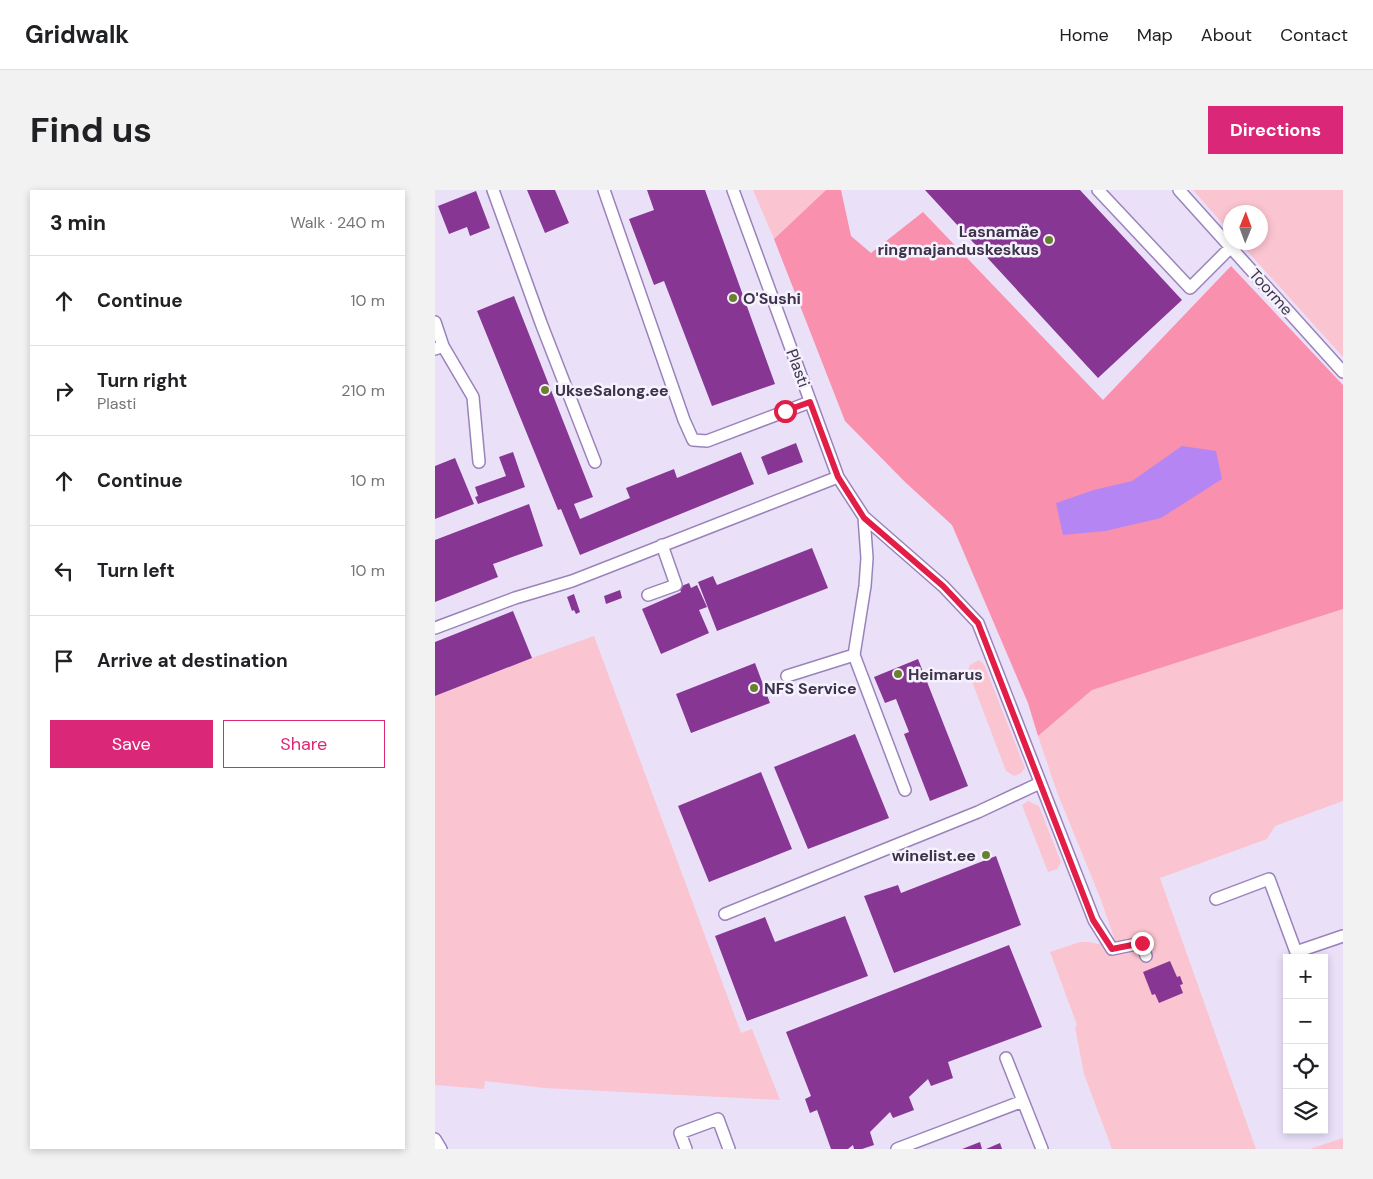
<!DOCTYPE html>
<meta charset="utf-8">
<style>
:root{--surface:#fff;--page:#f2f2f2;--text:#202124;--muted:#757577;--line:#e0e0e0;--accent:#db2777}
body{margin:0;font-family:"DM Sans",sans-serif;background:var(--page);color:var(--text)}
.controls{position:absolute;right:15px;bottom:15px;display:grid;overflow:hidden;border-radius:0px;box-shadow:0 2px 8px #0003}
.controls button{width:45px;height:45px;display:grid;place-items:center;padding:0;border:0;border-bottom:1px solid var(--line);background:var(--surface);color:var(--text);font:25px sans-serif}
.compass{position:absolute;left:788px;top:15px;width:45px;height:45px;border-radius:50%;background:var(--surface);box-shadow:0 2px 8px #0003;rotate:1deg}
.stop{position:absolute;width:15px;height:15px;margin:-11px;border:4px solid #e11d48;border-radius:50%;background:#fff}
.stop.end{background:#e11d48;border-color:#fff;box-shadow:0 1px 5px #0008}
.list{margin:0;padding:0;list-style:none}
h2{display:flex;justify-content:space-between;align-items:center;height:65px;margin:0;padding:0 20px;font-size:21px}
h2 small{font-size:16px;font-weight:400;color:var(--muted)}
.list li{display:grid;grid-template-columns:32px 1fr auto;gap:15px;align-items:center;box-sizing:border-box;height:90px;padding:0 20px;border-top:1px solid var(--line)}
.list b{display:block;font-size:19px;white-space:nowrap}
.list p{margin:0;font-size:16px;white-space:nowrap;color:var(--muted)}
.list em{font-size:16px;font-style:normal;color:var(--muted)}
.actions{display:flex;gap:10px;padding:15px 20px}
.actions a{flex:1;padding:11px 0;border:1px solid var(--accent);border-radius:0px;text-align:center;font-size:18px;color:var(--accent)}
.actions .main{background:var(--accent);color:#fff}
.icon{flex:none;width:28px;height:28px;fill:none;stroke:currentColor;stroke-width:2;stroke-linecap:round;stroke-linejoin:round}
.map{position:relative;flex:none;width:908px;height:959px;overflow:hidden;border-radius:0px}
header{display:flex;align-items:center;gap:30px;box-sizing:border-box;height:70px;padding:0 25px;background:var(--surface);border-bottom:1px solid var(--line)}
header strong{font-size:24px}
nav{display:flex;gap:28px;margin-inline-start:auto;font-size:18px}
.intro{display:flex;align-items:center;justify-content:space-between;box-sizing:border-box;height:120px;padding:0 30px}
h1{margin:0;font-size:35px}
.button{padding:12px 22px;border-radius:0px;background:var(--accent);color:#fff;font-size:18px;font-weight:700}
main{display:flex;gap:30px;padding:0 30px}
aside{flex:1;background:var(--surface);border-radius:0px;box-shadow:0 2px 8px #0003}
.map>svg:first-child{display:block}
</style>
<header>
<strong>Gridwalk</strong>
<nav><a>Home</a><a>Map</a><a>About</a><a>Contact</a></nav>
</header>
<div class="intro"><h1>Find us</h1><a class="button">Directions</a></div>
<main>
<aside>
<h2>3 min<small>Walk · 240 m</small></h2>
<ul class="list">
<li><svg class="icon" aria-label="ahead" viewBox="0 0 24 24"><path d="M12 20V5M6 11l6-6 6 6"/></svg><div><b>Continue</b></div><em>10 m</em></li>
<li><svg class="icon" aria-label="right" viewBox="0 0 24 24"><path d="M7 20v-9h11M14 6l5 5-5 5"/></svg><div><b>Turn right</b><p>Plasti</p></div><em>210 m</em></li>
<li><svg class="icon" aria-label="ahead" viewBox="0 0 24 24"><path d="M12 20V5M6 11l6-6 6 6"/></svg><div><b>Continue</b></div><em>10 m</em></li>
<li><svg class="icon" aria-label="left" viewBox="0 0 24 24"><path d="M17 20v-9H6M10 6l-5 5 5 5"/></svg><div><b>Turn left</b></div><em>10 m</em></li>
<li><svg class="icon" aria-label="arrive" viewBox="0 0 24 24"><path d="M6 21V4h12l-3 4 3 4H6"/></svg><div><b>Arrive at destination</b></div></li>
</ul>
<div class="actions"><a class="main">Save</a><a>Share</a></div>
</aside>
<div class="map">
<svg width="908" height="959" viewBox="0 0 908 959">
<rect width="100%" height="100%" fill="#eae1f9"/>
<path fill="#fbc4d1" d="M 318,0 L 391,0 L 339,49 Z
M 758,0 L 908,0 L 908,167 L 805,53 L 826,52 L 826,22 L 796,22 L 795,42 Z
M 908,419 L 908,611 L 840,636 L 832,649 L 725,688 L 821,959 L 677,959 L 649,884 L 640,837 L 642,835 L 615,762 L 645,752 L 654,752 L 663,754 L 679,748 L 666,710 L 622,602 L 603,546 L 657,500 Z
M 159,446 L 306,843 L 317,839 L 345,910 L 109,898 L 50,891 L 49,899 L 0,895 L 0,506 L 97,468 Z
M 544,470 L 549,474 L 590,578 L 586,583 L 579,586 L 571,581 L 533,481 L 535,475 Z
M 593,611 L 604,616 L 626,672 L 622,679 L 613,682 L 587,615 Z
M 908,948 L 908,959 L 875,959 Z"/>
<path fill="#f990ad" d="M 391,0 L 406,0 L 416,46 L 436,63 L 488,22 L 668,210 L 796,76 L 908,195 L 908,419 L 657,500 L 603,546 L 593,513 L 517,335 L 470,292 L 410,231 L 339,49 Z"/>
<path fill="#b685f4" d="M 747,256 L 781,261 L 787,289 L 726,328 L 670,341 L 628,345 L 621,313 L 659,300 L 697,291 Z"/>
<path fill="#883693" d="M 92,0 L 120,0 L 134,33 L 110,43 Z
M 212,0 L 270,0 L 340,194 L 277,216 L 229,91 L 219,95 L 194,29 L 219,20 Z
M 490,0 L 645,0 L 747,110 L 663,188 Z
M 41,1 L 55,38 L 35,46 L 32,37 L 14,44 L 3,16 Z
M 79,106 L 158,307 L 139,314 L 145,329 L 195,308 L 191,298 L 239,279 L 242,288 L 306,262 L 319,294 L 145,365 L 126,319 L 123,320 L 42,121 Z
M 361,253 L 368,272 L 333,285 L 326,267 Z
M 78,262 L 90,297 L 43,314 L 40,307 L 43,306 L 40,297 L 71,286 L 64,267 Z
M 20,268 L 39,314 L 0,329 L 0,276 Z
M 94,314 L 108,356 L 58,374 L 63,387 L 0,412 L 0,350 Z
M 377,358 L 393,398 L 282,441 L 263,392 L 278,386 L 282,395 Z
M 254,393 L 256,398 L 262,395 L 272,417 L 264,420 L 274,443 L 226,464 L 207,419 L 246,402 L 244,397 Z
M 185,400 L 187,408 L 171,414 L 169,406 Z
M 139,404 L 145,422 L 141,424 L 139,420 L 137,421 L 132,407 Z
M 78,421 L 97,468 L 0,506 L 0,452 Z
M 483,469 L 533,596 L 495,611 L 469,544 L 474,542 L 461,509 L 450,513 L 439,487 Z
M 320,473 L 335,513 L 256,543 L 241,504 Z
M 420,544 L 454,628 L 373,659 L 339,577 Z
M 326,582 L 357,659 L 274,692 L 243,616 Z
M 561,666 L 586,735 L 459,783 L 429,706 L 463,695 L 466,703 Z
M 410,726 L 433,786 L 312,831 L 280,746 L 330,727 L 340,752 Z
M 574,755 L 607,837 L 513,872 L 518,888 L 496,896 L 493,889 L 474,907 L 479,920 L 458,928 L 455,922 L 435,942 L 439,955 L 427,959 L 419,959 L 418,955 L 413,959 L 396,959 L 382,920 L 375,923 L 370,909 L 376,906 L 351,842 Z
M 735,771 L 742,787 L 745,786 L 748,794 L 745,795 L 748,803 L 724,813 L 720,804 L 717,805 L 708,782 Z
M 545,952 L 547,959 L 527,959 Z
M 565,953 L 567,959 L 551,959 Z"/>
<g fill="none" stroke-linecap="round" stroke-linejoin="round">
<defs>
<path id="lane" d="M 58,0 L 106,133 L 160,272
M 169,0 L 249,230 L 258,250 L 272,251 L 375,212
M 298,0 L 403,287 L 429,327 L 508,396 L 543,433 L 659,730 L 677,759 L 707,753 L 711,766
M 663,0 L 755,98 L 795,58
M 744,0 L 908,182
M 0,132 L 8,156 L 0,159
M 8,156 L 38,207 L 44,272
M 429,327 L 432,368 L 430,396 L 419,465 L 470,600
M 213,405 L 241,395 L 227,355
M 0,438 L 80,408 L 137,391 L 403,287
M 352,486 L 419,465
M 781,709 L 834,689 L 861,762 L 908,746
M 290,724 L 543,622 L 605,593
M 571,868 L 607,959
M 0,949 L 6,959
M 251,959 L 245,943 L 283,929 L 294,959
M 462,959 L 588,911"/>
</defs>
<use href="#lane" stroke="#9a83bb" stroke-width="14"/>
<use href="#lane" stroke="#fff" stroke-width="11"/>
</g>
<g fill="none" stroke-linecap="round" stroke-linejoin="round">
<path stroke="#e11d48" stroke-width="6" d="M 350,221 L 375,212 L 403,287 L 429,328 L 508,396 L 543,433 L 658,730 L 677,759 L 707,753"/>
</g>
<g fill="#6a8031" stroke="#f5f1fd" stroke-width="2">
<circle cx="614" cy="50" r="5"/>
<circle cx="298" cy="108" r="5"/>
<circle cx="110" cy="200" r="5"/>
<circle cx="463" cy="484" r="5"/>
<circle cx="319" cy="498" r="5"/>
<circle cx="551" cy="665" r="5"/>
</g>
<g text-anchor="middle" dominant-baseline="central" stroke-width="5" stroke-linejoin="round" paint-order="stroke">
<g font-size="16" font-weight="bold" fill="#3c324a" stroke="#f5f1fd" text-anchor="start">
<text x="604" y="41" text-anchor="end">Lasnamäe<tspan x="604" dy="18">ringmajanduskeskus</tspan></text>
<text x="308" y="108">O'Sushi</text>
<text x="120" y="200">UkseSalong.ee</text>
<text x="473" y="484">Heimarus</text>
<text x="329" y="498">NFS Service</text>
<text x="541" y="665" text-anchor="end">winelist.ee</text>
</g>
<g font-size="16" fill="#3c324a" stroke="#f5f1fd">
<text transform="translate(836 102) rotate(48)">Toorme</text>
<text transform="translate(363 178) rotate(70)">Plasti</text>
</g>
</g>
</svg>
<div class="controls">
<button>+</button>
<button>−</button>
<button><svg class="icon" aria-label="locate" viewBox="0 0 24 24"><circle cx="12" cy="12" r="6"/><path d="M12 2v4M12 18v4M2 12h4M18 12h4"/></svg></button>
<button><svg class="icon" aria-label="layers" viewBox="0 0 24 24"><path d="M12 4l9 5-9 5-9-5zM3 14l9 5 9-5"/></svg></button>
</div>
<svg class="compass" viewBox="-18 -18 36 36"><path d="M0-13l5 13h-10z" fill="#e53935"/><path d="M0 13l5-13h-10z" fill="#757577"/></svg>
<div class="stop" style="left:350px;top:221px"></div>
<div class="stop end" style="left:707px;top:753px"></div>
</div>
</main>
